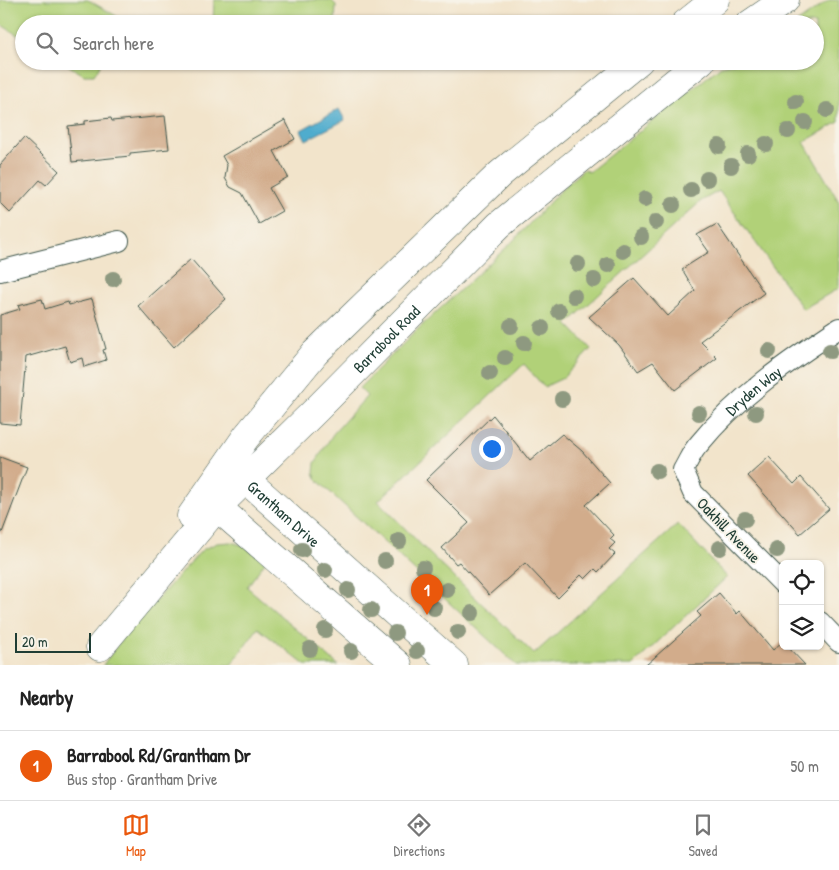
<!DOCTYPE html>
<meta charset="utf-8">
<style>
:root{--surface:#fff;--page:#f2f2f2;--text:#222;--muted:#767676;--line:#e0e0e0;--accent:#ea580c}
body{margin:0;font-family:"Patrick Hand",sans-serif;background:var(--page);color:var(--text)}
.controls{position:absolute;right:15px;bottom:15px;display:grid;overflow:hidden;border-radius:8px;box-shadow:0 1px 4px #0004}
.controls button{width:45px;height:45px;display:grid;place-items:center;padding:0;border:0;border-bottom:1px solid var(--line);background:var(--surface);color:var(--text);font:25px sans-serif}
.scale{position:absolute;left:15px;bottom:12px;width:76px;box-sizing:border-box;padding-left:5px;border:2px solid #1f3d34;border-top:0;font-size:14px;line-height:18px;white-space:nowrap;color:#1f3d34;-webkit-text-stroke:4px #f7f3e8;paint-order:stroke}
.you{position:absolute;left:491px;top:448px;width:18px;height:18px;margin:-12px;border:4px solid #fff;border-radius:50%;background:#1a73e8;box-shadow:0 0 0 8px #1a73e833}
.badge{display:grid;place-items:center;width:32px;height:32px;border-radius:50%;background:var(--accent);color:#fff;font-size:16px;font-weight:700}
.pin{position:absolute;translate:-50% -41px;filter:drop-shadow(0 1px 2px #0008)}
.pin::after{content:'';position:absolute;top:26px;width:18px;height:15px;background:inherit;clip-path:polygon(0 0,100% 0,50% 100%)}
.list{margin:0;padding:0;list-style:none}
h2{display:flex;justify-content:space-between;align-items:center;height:65px;margin:0;padding:0 20px;font-size:21px}
h2 small{font-size:16px;font-weight:400;color:var(--muted)}
.list li{display:grid;grid-template-columns:32px 1fr auto;gap:15px;align-items:center;box-sizing:border-box;height:70px;padding:0 20px;border-top:1px solid var(--line)}
.list b{display:block;font-size:19px;white-space:nowrap}
.list p{margin:0;font-size:16px;white-space:nowrap;color:var(--muted)}
.list em{font-size:16px;font-style:normal;color:var(--muted)}
.icon{flex:none;width:28px;height:28px;fill:none;stroke:currentColor;stroke-width:2;stroke-linecap:round;stroke-linejoin:round}
.map{position:relative;flex:none;width:839px;height:665px;overflow:hidden}
.search{position:absolute;background:var(--surface);box-shadow:0 1px 4px #0004;left:15px;right:15px;top:15px;height:55px;display:flex;align-items:center;gap:12px;box-sizing:border-box;padding:0 18px;border-radius:28px;color:var(--muted);font-size:19px}
.sheet{height:135px;background:var(--surface)}
nav{display:flex;justify-content:space-around;align-items:center;box-sizing:border-box;height:70px;border-top:1px solid var(--line);background:var(--surface);font-size:14px;color:var(--muted)}
nav a{display:grid;justify-items:center;gap:2px}
nav .on{color:var(--accent)}
.map>svg:first-child{display:block}
</style>
<div class="map">
<svg width="839" height="665" viewBox="0 0 839 665">
<rect width="100%" height="100%" fill="#f7f3e8"/>
<filter id="ink" filterUnits="userSpaceOnUse"><feTurbulence type="fractalNoise" baseFrequency=".02" numOctaves="2"/><feDisplacementMap in="SourceGraphic" scale="10" xChannelSelector="R" yChannelSelector="G"/><feConvolveMatrix kernelMatrix="1 2 1 2 8 2 1 2 1" color-interpolation-filters="sRGB"/></filter>
<filter id="wash" filterUnits="userSpaceOnUse"><feTurbulence type="fractalNoise" baseFrequency=".0096" numOctaves="4" result="noise"/><feDisplacementMap in="SourceGraphic" scale="20" xChannelSelector="R" yChannelSelector="G"/><feGaussianBlur stdDeviation="1.12" result="paint"/><feColorMatrix in="noise" values="0 0 0 0 0 0 0 0 0 0 0 0 0 0 0 0 0 1.4 0 .05"/><feComposite in="paint" operator="in"/></filter>
<g filter="url(#wash)">
<rect width="100%" height="100%" fill="#f2e4cb"/>
<path fill="#b1d178" stroke="#688756" d="M 0,0 L 88,0 L 120,18 L 121,24 L 24,24 L 24,39 L 0,24 Z
M 214,0 L 331,0 L 336,5 L 335,24 L 213,24 Z
M 829,0 L 839,0 L 839,122 L 804,142 L 839,202 L 839,288 L 803,309 L 719,191 L 701,201 L 567,324 L 591,349 L 563,378 L 544,387 L 524,364 L 378,501 L 430,554 L 534,654 L 678,524 L 727,577 L 633,665 L 516,665 L 317,480 L 314,473 L 315,463 L 333,434 L 367,396 L 359,388 L 416,331 L 510,244 L 566,185 L 584,169 L 589,172 L 721,66 L 742,61 L 815,61 L 815,24 L 795,24 Z
M 61,61 L 103,61 L 94,75 L 84,75 Z
M 231,542 L 245,546 L 265,562 L 247,587 L 338,665 L 305,665 L 258,628 L 231,665 L 103,665 L 126,633 L 202,550 L 217,543 Z"/>
<path fill="#4faccd" stroke="#377480" d="M 339,109 L 345,120 L 306,140 L 301,130 Z"/>
<g id="blocks">
<path fill="#d2ac8b" d="M 165,116 L 169,149 L 130,153 L 130,156 L 72,162 L 68,126 L 85,124 L 85,121 L 111,118 L 112,121 Z
M 285,120 L 295,139 L 274,151 L 288,177 L 269,188 L 282,211 L 259,224 L 242,193 L 230,187 L 225,178 L 227,165 L 222,156 Z
M 24,138 L 59,171 L 46,185 L 40,180 L 10,213 L 0,203 L 0,165 Z
M 717,224 L 764,293 L 700,341 L 717,358 L 675,390 L 653,362 L 638,371 L 619,345 L 589,317 L 634,278 L 668,316 L 695,291 L 682,269 L 709,252 L 697,235 Z
M 191,259 L 226,299 L 174,347 L 138,306 Z
M 42,299 L 45,309 L 68,302 L 69,305 L 92,299 L 106,349 L 103,350 L 106,360 L 84,367 L 82,358 L 70,362 L 65,346 L 26,357 L 20,425 L 0,423 L 0,315 L 20,309 L 18,305 Z
M 493,415 L 530,461 L 562,434 L 582,451 L 610,483 L 586,505 L 614,535 L 610,539 L 615,543 L 609,549 L 615,554 L 598,572 L 595,569 L 585,579 L 581,575 L 558,598 L 525,563 L 489,595 L 459,562 L 456,564 L 442,548 L 469,523 L 426,480 Z
M 0,457 L 27,467 L 2,533 L 0,533 Z
M 769,457 L 794,484 L 801,477 L 829,509 L 800,534 L 748,476 Z
M 719,593 L 737,614 L 740,611 L 773,650 L 783,641 L 783,646 L 787,646 L 805,665 L 646,665 L 701,616 L 697,612 Z"/>
</g>
</g>
<g filter="url(#ink)">
<use href="#blocks" fill-opacity="0" stroke="#3f564b" stroke-width="1"/>
<g fill="none" stroke-linecap="round" stroke-linejoin="round">
<defs>
<g id="street">
<path d="M 0,271 L 119,241"/>
<path id="s1" d="M 783,584 L 693,493 L 683,470 C 688,462 692,451 699,444 C 737,397 789,361 839,328"/>
<path d="M 820,622 L 839,642"/>
</g>
<g id="secondary">
<path d="M 685,24 L 715,0"/>
<path d="M 750,24 L 785,0"/>
<path id="s2" d="M 227,480 L 245,479 L 454,665"/>
<path d="M 216,490 L 217,507 L 398,665"/>
<path d="M 191,516 L 246,437 L 315,353 L 500,174 L 639,61"/>
<path id="s3" d="M 100,647 L 217,507 L 317,409 L 499,225 L 701,61"/>
</g>
</defs>
<use href="#street" stroke="#3f564b" stroke-width="22"/>
<use href="#secondary" stroke="#3f564b" stroke-width="29"/>
<use href="#street" stroke="#fff" stroke-width="20"/>
<use href="#secondary" stroke="#fff" stroke-width="28"/>
</g>
<g fill="#8e9980">
<circle cx="796" cy="102" r="8"/>
<circle cx="827" cy="110" r="8"/>
<circle cx="805" cy="122" r="8"/>
<circle cx="788" cy="131" r="8"/>
<circle cx="766" cy="144" r="8"/>
<circle cx="719" cy="146" r="8"/>
<circle cx="748" cy="154" r="8"/>
<circle cx="731" cy="166" r="8"/>
<circle cx="707" cy="179" r="8"/>
<circle cx="691" cy="190" r="8"/>
<circle cx="645" cy="199" r="8"/>
<circle cx="673" cy="205" r="8"/>
<circle cx="656" cy="222" r="8"/>
<circle cx="641" cy="237" r="8"/>
<circle cx="623" cy="251" r="8"/>
<circle cx="578" cy="264" r="8"/>
<circle cx="608" cy="265" r="8"/>
<circle cx="113" cy="279" r="8"/>
<circle cx="594" cy="280" r="8"/>
<circle cx="574" cy="296" r="8"/>
<circle cx="559" cy="311" r="8"/>
<circle cx="511" cy="326" r="8"/>
<circle cx="542" cy="328" r="8"/>
<circle cx="524" cy="343" r="8"/>
<circle cx="769" cy="351" r="8"/>
<circle cx="830" cy="351" r="8"/>
<circle cx="505" cy="358" r="8"/>
<circle cx="490" cy="373" r="8"/>
<circle cx="562" cy="399" r="8"/>
<circle cx="699" cy="413" r="8"/>
<circle cx="756" cy="413" r="8"/>
<circle cx="657" cy="471" r="8"/>
<circle cx="745" cy="519" r="8"/>
<circle cx="399" cy="541" r="8"/>
<circle cx="720" cy="548" r="8"/>
<circle cx="302" cy="550" r="8"/>
<circle cx="777" cy="550" r="8"/>
<circle cx="385" cy="561" r="8"/>
<circle cx="423" cy="568" r="8"/>
<circle cx="325" cy="570" r="8"/>
<circle cx="348" cy="590" r="8"/>
<circle cx="447" cy="590" r="8"/>
<circle cx="434" cy="608" r="8"/>
<circle cx="371" cy="610" r="8"/>
<circle cx="472" cy="613" r="8"/>
<circle cx="325" cy="630" r="8"/>
<circle cx="458" cy="632" r="8"/>
<circle cx="395" cy="633" r="8"/>
<circle cx="310" cy="649" r="8"/>
<circle cx="351" cy="651" r="8"/>
<circle cx="417" cy="651" r="8"/>
</g>
</g>
<g text-anchor="middle" dominant-baseline="central" stroke-width="4" stroke-linejoin="round" paint-order="stroke">
<g font-size="16" fill="#1f3d34" stroke="#f7f3e8">
<text stroke="none"><textPath href="#s3" startOffset="421">Barrabool Road</textPath></text>
<text stroke="none"><textPath href="#s1" startOffset="260">Dryden Way</textPath></text>
<text stroke="none"><textPath href="#s2" startOffset="70">Grantham Drive</textPath></text>
<text transform="translate(729 530) rotate(46)">Oakhill Avenue</text>
</g>
</g>
</svg>
<div class="controls">
<button><svg class="icon" aria-label="locate" viewBox="0 0 24 24"><circle cx="12" cy="12" r="6"/><path d="M12 2v4M12 18v4M2 12h4M18 12h4"/></svg></button>
<button><svg class="icon" aria-label="layers" viewBox="0 0 24 24"><path d="M12 4l9 5-9 5-9-5zM3 14l9 5 9-5"/></svg></button>
</div>
<div class="scale">20 m</div>
<div class="you"></div>
<div class="pin badge" style="left:427px;top:615px">1</div>
<div class="search"><svg class="icon" aria-label="search" viewBox="0 0 24 24"><circle cx="10" cy="10" r="6"/><path d="M15 15l6 6"/></svg>Search here</div>
</div>
<section class="sheet">
<h2>Nearby<small></small></h2>
<ul class="list">
<li><span class="badge">1</span><div><b>Barrabool Rd/Grantham Dr</b><p>Bus stop · Grantham Drive</p></div><em>50 m</em></li>
</ul>
</section>
<nav>
<a class="on"><svg class="icon" aria-label="map" viewBox="0 0 24 24"><path d="M3 6l6-2 6 2 6-2v14l-6 2-6-2-6 2zM9 4v14M15 6v14"/></svg>Map</a>
<a><svg class="icon" aria-label="directions" viewBox="0 0 24 24"><path d="M12 3l9 9-9 9-9-9zM9 14v-3h6M13 9l2 2-2 2"/></svg>Directions</a>
<a><svg class="icon" aria-label="saved" viewBox="0 0 24 24"><path d="M7 4h10v16l-5-4-5 4z"/></svg>Saved</a>
</nav>
